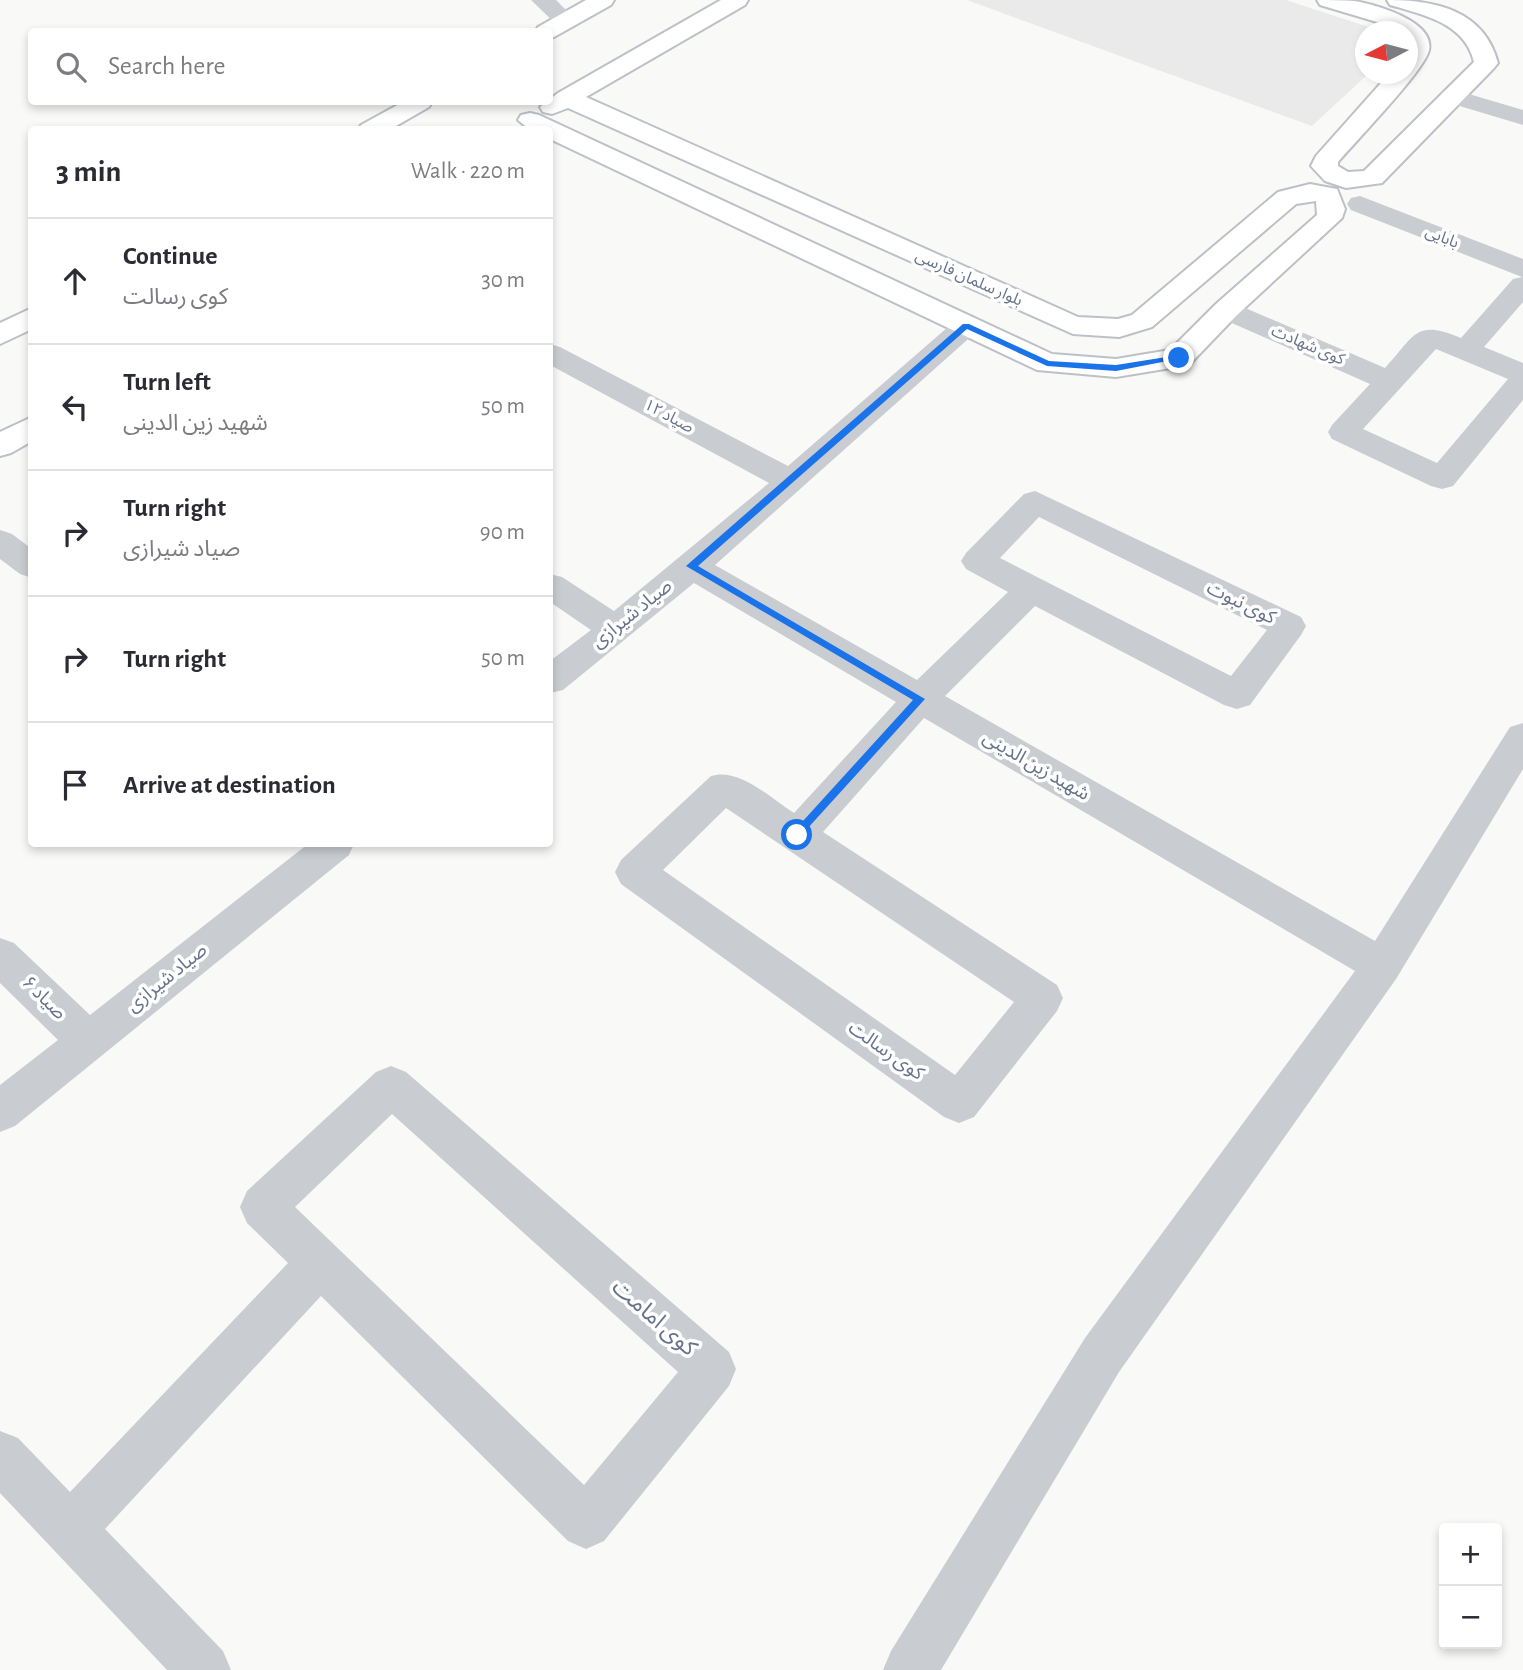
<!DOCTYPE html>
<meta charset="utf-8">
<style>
:root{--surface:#fff;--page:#f2f2f3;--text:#2b2b33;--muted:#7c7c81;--line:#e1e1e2}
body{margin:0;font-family:"Alegreya Sans","Noto Sans Arabic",sans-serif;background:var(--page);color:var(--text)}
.controls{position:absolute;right:21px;bottom:21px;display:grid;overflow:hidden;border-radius:7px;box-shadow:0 4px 10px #0003}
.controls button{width:63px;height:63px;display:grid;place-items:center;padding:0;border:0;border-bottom:2px solid var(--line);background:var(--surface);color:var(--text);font:35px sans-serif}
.compass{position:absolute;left:1355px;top:21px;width:63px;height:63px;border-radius:50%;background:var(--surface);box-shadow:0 4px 10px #0003;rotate:264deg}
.stop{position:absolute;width:21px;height:21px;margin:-16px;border:5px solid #1a73e8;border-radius:50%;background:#fff}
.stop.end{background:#1a73e8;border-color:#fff;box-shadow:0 2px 7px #0008}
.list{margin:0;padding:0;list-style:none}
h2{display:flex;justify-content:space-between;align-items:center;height:91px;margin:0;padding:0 28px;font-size:30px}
h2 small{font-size:23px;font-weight:400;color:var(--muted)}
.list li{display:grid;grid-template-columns:46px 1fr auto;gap:21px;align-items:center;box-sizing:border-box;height:126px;padding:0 28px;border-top:2px solid var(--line)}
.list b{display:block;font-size:26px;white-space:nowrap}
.list p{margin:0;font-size:23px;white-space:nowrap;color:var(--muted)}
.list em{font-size:23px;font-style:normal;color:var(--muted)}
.icon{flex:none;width:38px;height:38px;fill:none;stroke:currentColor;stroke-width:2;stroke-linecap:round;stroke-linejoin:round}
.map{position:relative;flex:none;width:1523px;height:1670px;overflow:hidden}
.search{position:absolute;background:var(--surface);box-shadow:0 4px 10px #0003;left:28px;top:28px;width:525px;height:77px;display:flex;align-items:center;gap:18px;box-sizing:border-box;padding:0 24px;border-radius:7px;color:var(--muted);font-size:26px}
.panel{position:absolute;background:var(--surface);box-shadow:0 4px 10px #0003;left:28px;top:126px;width:525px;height:721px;border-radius:7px}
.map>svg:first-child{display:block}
</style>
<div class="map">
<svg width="1523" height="1670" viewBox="0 0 1523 1670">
<rect width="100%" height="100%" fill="#f9f9f7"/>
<path fill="#eaeaea" d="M 967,0 L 1286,0 L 1381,31 L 1366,32 L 1366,74 L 1368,74 L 1312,126 Z"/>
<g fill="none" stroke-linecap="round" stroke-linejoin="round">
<defs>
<path id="secondary" d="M 586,0 L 614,0 L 611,5 L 554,37 L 550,38 L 550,32 L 535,32 L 538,27 Z
M 721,0 L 748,0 L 745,5 L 586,97 L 1078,317 L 1118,319 L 1132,315 L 1278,192 L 1310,184 L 1337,189 L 1345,209 L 1342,218 L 1236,316 L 1189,365 L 1116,377 L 1037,370 L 550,139 L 550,130 L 530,130 L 518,120 L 521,115 L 530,113 L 539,115 L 1052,354 L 1116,359 L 1170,350 L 1216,304 L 1317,215 L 1316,201 L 1296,204 L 1152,327 L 1119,337 L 1073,334 L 568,108 L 552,114 L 543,112 L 540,107 L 558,93 Z
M 1317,0 C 1329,0 1343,0 1355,1 C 1376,5 1435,21 1429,50 C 1425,70 1355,142 1338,162 L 1338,166 L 1348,172 L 1364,171 L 1474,62 C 1465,23 1424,15 1390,5 L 1387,0 C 1435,0 1484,10 1498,63 L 1494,68 L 1382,183 L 1346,188 L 1325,181 L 1311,166 L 1316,156 L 1389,74 L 1408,74 L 1408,32 L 1396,32 L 1377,22 L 1320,5 Z
M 403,102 L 432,102 L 429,107 L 389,130 L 358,130 L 361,125 Z
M 32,308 L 32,329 L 0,344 L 0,323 Z
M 32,417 L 32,441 L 11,453 L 0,456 L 0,432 Z"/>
</defs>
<use href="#secondary" stroke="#bdc1c7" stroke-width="4"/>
<path fill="#c9ccd0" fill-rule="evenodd" d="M 531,0 L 556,0 L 577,21 L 574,26 L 558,26 Z
M 1452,89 L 1523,110 L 1523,125 L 1443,101 L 1440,96 L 1443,91 Z
M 1360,196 L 1523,259 L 1523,302 L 1484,347 L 1523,363 L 1523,400 L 1453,486 L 1442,489 L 1431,486 L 1332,439 L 1328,432 L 1332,425 L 1370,384 L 1216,316 L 1212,310 L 1216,304 L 1226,301 L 1236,304 L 1385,368 C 1416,335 1414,319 1461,338 L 1513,279 L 1522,277 L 1351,210 L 1347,204 L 1351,198 ZM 1436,349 L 1508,379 L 1437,463 L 1363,429 Z
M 966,317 L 976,320 L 980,326 L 976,332 L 715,565 L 917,680 L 1008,592 L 966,569 L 961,561 L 966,553 L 1024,494 L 1035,491 L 1301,617 L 1306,626 L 1301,635 L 1250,705 L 1237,709 L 1224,705 L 1035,606 L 945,696 L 1375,941 L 1510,727 L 1523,723 L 1523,769 L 1396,979 L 1119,1372 L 941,1670 L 883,1670 L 891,1651 L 1085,1338 L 1355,971 L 924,718 L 823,832 L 1057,985 L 1063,998 L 1057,1011 L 974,1117 L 959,1123 L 944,1117 L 621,884 L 615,872 L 621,860 L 711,776 C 739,767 770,798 794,813 L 896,702 L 694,583 L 563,690 L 550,693 L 550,661 L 591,630 L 550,602 L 550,574 L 562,577 L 614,611 L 769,483 L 550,365 L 550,344 L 560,347 L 788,466 L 956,320 ZM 1039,517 L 1267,630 L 1231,676 L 1000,558 ZM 726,808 L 1014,1002 L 955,1075 L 663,870 Z
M 0,530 L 12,534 L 32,549 L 32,578 L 20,574 L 0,559 Z
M 308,844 L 354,844 L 349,855 L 15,1126 L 0,1132 L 0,1085 L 58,1040 L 0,983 L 0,938 L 14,943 L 90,1015 Z
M 391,1066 L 406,1072 L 729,1352 L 736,1369 L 729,1386 L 604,1541 L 586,1549 L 568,1541 L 321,1296 L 105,1529 L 223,1651 L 231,1670 L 167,1670 L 0,1493 L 0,1431 L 18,1438 L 70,1492 L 288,1263 L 247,1223 L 240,1207 L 247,1191 L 376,1072 ZM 392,1114 L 678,1372 L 584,1485 L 295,1207 Z"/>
<use href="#secondary" fill="#fff" fill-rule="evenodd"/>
</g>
<path fill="#1a73e8" d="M 963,324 L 969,324 L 1049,361 L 1116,365 L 1179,355 L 1183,358 L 1116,371 L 1047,366 L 967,329 L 698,566 L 925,699 L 797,840 L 791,835 L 793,832 L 913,700 L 686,566 Z"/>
<g text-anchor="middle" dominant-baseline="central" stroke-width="7" stroke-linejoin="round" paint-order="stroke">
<g font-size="16" fill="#66738a" stroke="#fff">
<text transform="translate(1442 237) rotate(22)">بابایی</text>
<text transform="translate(969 278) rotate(24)">بلوار سلمان فارسی</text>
<text transform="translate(1308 345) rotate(23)">کوی شهادت</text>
<text transform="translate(669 416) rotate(28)">صیاد ۱۲</text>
</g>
<g font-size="19" fill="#66738a" stroke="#fff">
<text transform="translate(1241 603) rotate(26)">کوی نبوت</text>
<text transform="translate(632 614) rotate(-39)">صیاد شیرازی</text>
<text transform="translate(1036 766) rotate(30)">شهید زین الدینی</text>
<text transform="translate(167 978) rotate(-39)">صیاد شیرازی</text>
<text transform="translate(44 998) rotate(44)">صیاد ۶</text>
<text transform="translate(886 1051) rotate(35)">کوی رسالت</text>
</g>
<g font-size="23" fill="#66738a" stroke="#fff">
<text transform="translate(654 1318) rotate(41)">کوی امامت</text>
</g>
</g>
</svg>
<div class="controls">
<button>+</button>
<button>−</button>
</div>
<svg class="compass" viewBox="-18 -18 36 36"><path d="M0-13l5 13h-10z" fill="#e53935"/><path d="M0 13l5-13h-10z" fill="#7c7c81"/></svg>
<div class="stop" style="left:797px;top:835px"></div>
<div class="stop end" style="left:1179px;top:358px"></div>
<div class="search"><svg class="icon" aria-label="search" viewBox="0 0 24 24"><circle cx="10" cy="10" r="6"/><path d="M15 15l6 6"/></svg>Search here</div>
<section class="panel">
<h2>3 min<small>Walk · 220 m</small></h2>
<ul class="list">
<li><svg class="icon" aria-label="ahead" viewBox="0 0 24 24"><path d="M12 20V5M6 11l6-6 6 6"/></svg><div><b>Continue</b><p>کوی رسالت</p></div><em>30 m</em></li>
<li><svg class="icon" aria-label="left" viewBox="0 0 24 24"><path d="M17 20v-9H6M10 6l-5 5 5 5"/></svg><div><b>Turn left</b><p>شهید زین الدینی</p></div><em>50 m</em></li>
<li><svg class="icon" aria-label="right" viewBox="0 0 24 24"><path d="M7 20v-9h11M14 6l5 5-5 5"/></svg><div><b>Turn right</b><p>صیاد شیرازی</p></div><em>90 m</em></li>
<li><svg class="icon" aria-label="right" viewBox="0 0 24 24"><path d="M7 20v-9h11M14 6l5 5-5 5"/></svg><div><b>Turn right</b></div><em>50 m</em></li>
<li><svg class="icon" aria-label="arrive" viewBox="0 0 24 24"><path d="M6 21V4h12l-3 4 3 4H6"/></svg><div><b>Arrive at destination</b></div></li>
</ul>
</section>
</div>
